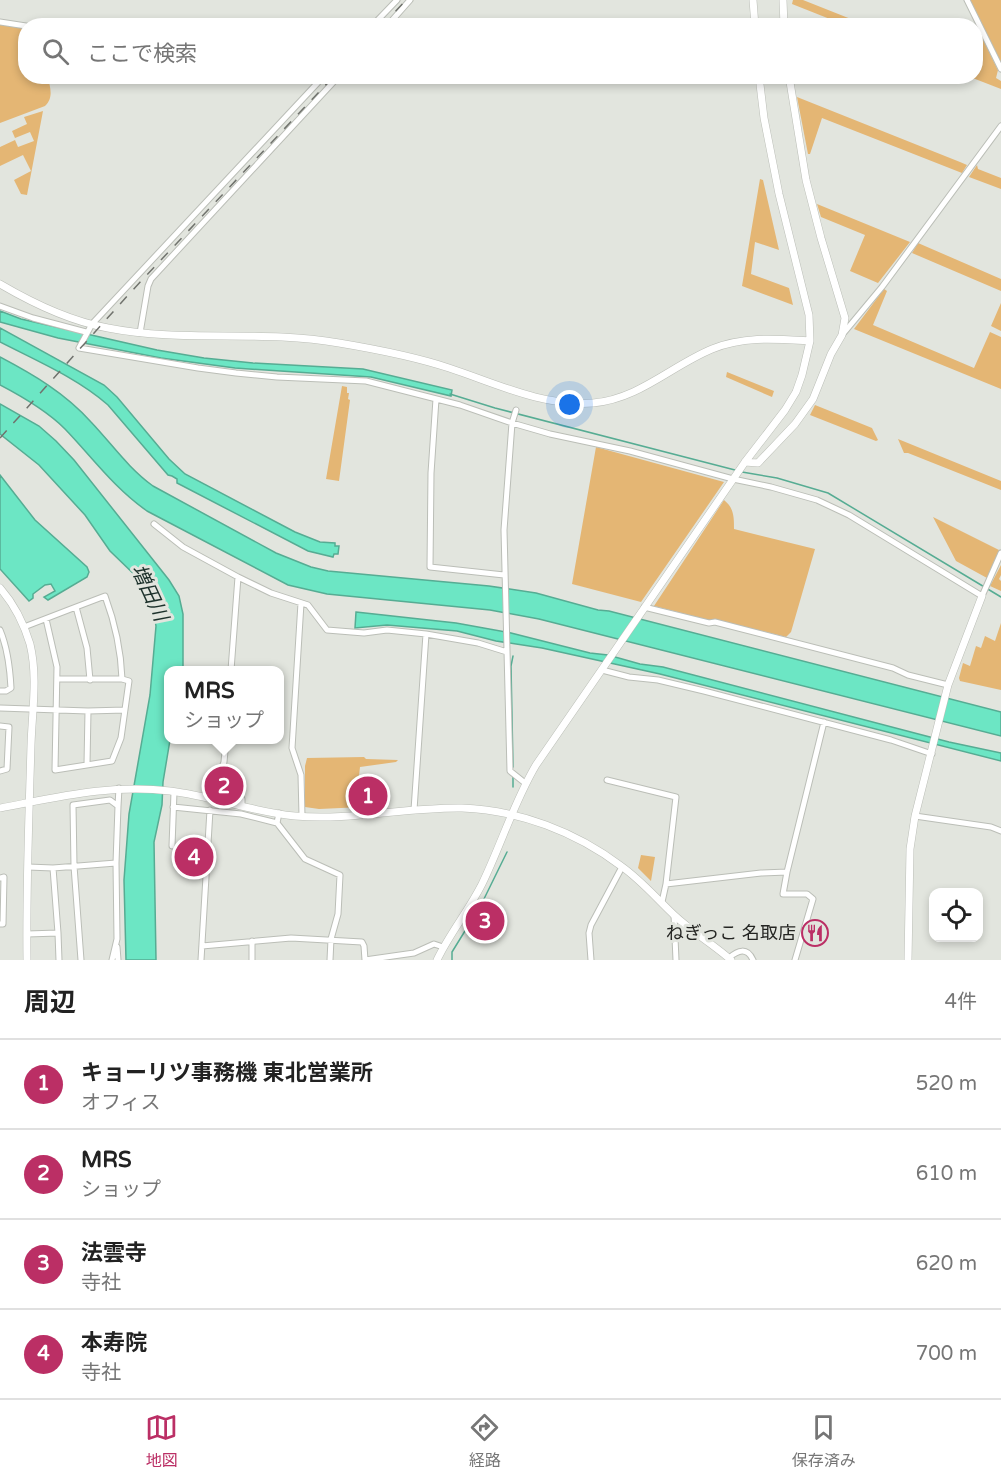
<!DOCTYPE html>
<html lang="ja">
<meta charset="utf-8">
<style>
:root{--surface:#fff;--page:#f2f2f2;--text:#222;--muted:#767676;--line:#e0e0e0;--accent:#bb2f65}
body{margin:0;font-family:"Varela Round","Noto Sans JP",sans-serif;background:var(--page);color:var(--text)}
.controls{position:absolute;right:18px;bottom:18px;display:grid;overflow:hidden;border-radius:12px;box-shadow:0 3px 9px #0003}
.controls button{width:54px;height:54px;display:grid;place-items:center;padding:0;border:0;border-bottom:2px solid var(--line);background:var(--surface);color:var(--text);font:30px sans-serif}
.you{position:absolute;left:570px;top:405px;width:21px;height:21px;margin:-15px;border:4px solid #fff;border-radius:50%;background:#1a73e8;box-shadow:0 0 0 9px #1a73e833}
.badge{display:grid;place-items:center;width:39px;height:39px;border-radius:50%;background:var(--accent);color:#fff;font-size:20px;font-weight:700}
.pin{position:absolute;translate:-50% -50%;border:3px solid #fff;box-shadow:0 2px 6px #0006}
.popup{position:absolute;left:164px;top:666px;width:120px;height:78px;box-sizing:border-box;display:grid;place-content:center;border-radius:12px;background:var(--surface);filter:drop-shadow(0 2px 4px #0005);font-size:20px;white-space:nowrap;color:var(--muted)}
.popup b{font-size:22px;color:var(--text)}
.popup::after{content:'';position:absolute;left:50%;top:100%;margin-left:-12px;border:12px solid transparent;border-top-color:var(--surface)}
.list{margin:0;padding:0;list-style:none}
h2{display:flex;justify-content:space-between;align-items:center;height:78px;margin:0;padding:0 24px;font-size:26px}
h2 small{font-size:20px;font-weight:400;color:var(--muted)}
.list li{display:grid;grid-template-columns:39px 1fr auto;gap:18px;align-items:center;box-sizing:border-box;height:90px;padding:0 24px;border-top:2px solid var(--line)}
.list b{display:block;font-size:22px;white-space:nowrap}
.list p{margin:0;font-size:20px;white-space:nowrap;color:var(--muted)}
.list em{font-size:20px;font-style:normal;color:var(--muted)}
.icon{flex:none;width:33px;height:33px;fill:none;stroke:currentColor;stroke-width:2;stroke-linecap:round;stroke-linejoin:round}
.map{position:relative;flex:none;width:1001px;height:960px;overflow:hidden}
.search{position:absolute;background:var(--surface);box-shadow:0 3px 9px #0003;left:18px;right:18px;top:18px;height:66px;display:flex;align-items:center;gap:15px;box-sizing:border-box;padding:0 21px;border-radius:24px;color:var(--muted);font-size:22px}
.sheet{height:438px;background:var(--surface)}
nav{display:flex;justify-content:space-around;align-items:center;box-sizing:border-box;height:84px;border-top:2px solid var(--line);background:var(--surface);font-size:16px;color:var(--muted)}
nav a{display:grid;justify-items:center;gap:3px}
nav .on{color:var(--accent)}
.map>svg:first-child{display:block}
</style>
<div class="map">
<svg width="1001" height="960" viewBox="0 0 1001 960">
<rect width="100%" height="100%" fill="#e2e5de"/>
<path fill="#e4b674" d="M 793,0 L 803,0 L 866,25 L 845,25 L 792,4 Z
M 970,0 L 1001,0 L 1001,64 Z
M 0,24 L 25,28 L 26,76 L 48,77 C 50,88 54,97 45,106 L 0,123 Z
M 981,35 L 998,70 L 996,78 L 1001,81 L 1001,89 L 970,77 L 976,76 L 976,48 Z
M 797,97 L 960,162 L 967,165 L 962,173 L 822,118 L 810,154 L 808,154 Z
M 43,111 L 27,195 L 21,194 L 14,180 L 31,171 L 23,155 L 0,166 L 0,147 L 15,140 L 18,147 L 34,141 L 30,132 L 15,138 L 12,131 L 27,124 L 24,117 Z
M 977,165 L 978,169 L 1001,178 L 1001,189 L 969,177 Z
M 760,179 L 763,180 L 779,250 L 755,242 L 751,274 L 789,288 L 793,305 L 742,286 Z
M 817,204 L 910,242 L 878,283 L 850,271 L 865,235 L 821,217 Z
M 918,243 L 1001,279 L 1001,291 L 912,253 Z
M 884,289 L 887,291 L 873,325 L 974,368 L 990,332 L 1001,337 L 1001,389 L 854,329 Z
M 1001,303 L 1001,331 L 991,326 Z
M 727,372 L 774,391 L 772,397 L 726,377 Z
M 342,386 L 347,387 L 347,393 L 349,393 L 348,399 L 350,400 L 339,481 L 326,479 Z
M 815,405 L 872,428 L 878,440 L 876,441 L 810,415 Z
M 898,439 L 1001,481 L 1001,490 L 908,453 L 904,453 Z
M 596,447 L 724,482 L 641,602 L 572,584 Z
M 724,500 C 734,508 734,517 734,529 L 815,549 L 791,632 L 786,637 L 717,620 L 712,621 L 654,606 Z
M 933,517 L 999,550 L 989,577 L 987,578 L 956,561 Z
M 1001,565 L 1001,575 L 999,579 L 1001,581 L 1001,591 L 990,586 Z
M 1001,623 L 1001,690 L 960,681 L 959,678 L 963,663 L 970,666 L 976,646 L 981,648 L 985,636 L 995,641 Z
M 364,757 L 366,759 L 398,760 L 396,762 L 360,767 L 358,785 L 362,789 L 363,807 L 319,809 L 305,807 L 305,766 L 307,758 Z
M 641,855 L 655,857 L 651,881 L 638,868 Z"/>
<path fill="#6ce6c4" stroke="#56ac93" stroke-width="1.5" d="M 0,311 L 21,319 L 157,350 L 204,358 L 253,363 L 363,369 L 452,390 L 451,396 L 371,377 L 235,368 L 161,358 L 58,338 L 0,322 Z
M 0,328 L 104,385 L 117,397 L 169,459 L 185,474 L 295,532 L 320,542 L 335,543 L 335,546 L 339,546 L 338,554 L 334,554 L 333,557 L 308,551 L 177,483 L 177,479 L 172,476 L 168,475 L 108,405 C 77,378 37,361 0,342 Z
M 0,357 C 34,375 65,393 91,422 C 112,444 128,468 153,486 L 276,553 L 311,567 L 328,571 L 489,586 L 536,593 L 598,610 L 609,611 L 1001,712 L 1001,736 L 539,619 L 490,610 L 327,594 L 288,585 L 147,511 C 114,488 92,457 65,429 C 47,411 23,397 0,385 Z
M 0,404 L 39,426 L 56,441 L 74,460 L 169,580 L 179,596 L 183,614 L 183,669 L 168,670 L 168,740 L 170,740 L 163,782 L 162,805 L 154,842 L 156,960 L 126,960 L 124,880 L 129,814 L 150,695 L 156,626 L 153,609 L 148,593 L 140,580 L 110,551 L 85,515 L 39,465 L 0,434 Z
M 0,475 L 35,520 L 87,567 L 89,572 L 87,577 L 48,600 L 44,597 L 55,591 L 51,584 L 45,585 L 33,594 L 33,598 L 29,601 L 0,569 Z
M 356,612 L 456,623 L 511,633 L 590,653 L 608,655 L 640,664 L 663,667 L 949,742 L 1001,753 L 1001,761 L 660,674 L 542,648 L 496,641 L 457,631 L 387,625 L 355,628 Z"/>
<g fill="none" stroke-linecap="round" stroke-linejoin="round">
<path stroke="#56ac93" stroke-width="1.5" d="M 450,394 L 495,408 L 735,470
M 742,472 L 777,478 L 828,493 L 1001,597
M 513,767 L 511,666 L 513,656
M 513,787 L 513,777
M 452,960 L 452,952 L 481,905 L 507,852"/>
<defs>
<path id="minor" d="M 967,0 L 1001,69
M 0,22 L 26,26
M 372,26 L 397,0
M 387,26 L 410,0
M 324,76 L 92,324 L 79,348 L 198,368 L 236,373 L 277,377 L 366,381 L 460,405 L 512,423 L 550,434 L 630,451 L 733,479 L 771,487 L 817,500 L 849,515 L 982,596 L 1001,553
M 0,306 L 33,318 L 86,332
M 140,333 L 148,286 L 151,279 L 339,76
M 842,335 L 882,287 L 1001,126
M 436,399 L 431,473 L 430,567 L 504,575
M 516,410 L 512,423 L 504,530 L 510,771 L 525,783
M 154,524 L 183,547 L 238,577 L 271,593 L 308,605 L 327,630 L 364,633 L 387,630 L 426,634 L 478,643 L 507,652
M 301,603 L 292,748 L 301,775 L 302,816
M 644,607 L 709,623 L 715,622 L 893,668 L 908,675 L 948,685
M 46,619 L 57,667 L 55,770 L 112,761 L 121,738 L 129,681 L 122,679 C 121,650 115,623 105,596 L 76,607 L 87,648 L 90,680
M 24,627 L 76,607
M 0,630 C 8,649 10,668 11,688 L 6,691 L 0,691
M 231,670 L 238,577
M 602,670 L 629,677 L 658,680 L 704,691 L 891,740 L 932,754
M 58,679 L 122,679
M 0,708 L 88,711 L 87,764
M 88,711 L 125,710
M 0,726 L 9,727 L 7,769 L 0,771
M 226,740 L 224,762 L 215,787 L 239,795 L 242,799 L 242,806
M 607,780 L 676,797 L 666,884 L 662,902
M 118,806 L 119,788
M 173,807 L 241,814 L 277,823
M 414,810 L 426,634
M 279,813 L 277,823 L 305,859 L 340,875 L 338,914 L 331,939 L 330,960
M 915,816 L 991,827 L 1001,831
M 172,846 L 174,792
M 28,867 L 53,868 L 116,863 L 117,939 L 112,960
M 53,868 L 58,933
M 0,878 L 4,877 L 3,924 L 0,924
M 666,884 L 761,873 L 787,872
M 674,915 L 676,960
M 27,934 L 58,933 L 59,960
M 202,946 L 291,938 L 362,942 L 364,946 L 365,960
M 117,947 L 118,960
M 729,958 C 738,950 747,947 753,960
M 81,960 L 74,866 L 73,805 L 110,800 L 118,806 L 116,863
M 201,960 L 210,810
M 252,960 L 252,941
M 365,960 L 414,953 L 434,944 L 443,947
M 591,960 L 589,933 L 591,925 L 622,867
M 795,960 L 813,899 L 807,894 L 783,894 L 787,872 L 824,722"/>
<path id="tertiary" d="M 753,0 L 755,26
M 783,0 L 784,26
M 0,284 C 34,304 69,321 108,328 C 184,343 262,329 339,343 C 375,349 413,356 449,368 C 495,383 543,407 593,403 C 639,399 671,366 712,349 C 744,336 776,339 810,341
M 745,462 L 758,463 L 795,424 L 813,399 L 831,354 L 842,335 L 845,318 L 821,238 L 806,180 L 789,76
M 0,588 C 14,604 24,624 30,644 C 38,677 32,712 31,745 C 29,816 26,888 27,960
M 0,808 C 59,797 110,784 170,791 C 212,796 252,812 295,816 C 350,821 406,807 462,808 C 519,810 576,832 621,866 C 641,880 657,899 674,915 C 692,932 713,944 731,960
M 437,960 C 450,933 469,910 482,884 C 501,845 514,802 536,765 L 745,462 L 785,410 L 796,392 L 802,375 L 810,341 L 809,315 L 779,194 L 764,118 L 759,76
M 908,960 L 910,849 L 915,816 L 948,685 L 982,596"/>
</defs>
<use href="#minor" stroke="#bbbeb7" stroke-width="7"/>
<use href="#tertiary" stroke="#bbbeb7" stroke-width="8"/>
<use href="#minor" stroke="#fff" stroke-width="5"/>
<use href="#tertiary" stroke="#fff" stroke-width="7"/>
<path stroke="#70726d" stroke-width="1.5" stroke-dasharray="10 10" stroke-linecap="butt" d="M 382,26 L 406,0
M 0,438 L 129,294 L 334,76"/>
</g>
<defs>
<symbol id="restaurant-ring" viewBox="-11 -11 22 22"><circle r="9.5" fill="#e2e5de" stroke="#bb2f65" stroke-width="1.5"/><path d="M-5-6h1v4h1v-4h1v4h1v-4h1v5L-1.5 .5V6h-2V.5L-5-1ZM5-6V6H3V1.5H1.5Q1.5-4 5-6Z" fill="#bb2f65"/></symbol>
</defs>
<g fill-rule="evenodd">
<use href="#restaurant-ring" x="800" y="918" width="30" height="30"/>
</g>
<g text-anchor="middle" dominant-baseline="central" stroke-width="6" stroke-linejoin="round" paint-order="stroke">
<g font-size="18" fill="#242522" stroke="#e2e5de" text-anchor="end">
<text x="796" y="933">ねぎっこ 名取店</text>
</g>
<g font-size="20" font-style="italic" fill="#1c312b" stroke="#e2e5de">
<text transform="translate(149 593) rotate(65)">増田川</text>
</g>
</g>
</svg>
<div class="controls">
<button><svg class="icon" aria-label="locate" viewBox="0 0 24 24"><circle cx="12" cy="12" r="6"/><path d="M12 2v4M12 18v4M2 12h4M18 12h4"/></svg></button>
</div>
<div class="you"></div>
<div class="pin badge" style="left:368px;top:796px">1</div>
<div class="pin badge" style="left:224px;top:786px">2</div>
<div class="popup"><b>MRS</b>ショップ</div>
<div class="pin badge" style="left:485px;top:921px">3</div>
<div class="pin badge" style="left:194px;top:857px">4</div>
<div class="search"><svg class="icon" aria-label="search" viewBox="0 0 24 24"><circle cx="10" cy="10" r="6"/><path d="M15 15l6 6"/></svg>ここで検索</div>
</div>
<section class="sheet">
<h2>周辺<small>4件</small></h2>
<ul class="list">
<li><span class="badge">1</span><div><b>キョーリツ事務機 東北営業所</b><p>オフィス</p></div><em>520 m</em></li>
<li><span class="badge">2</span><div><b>MRS</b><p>ショップ</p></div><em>610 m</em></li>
<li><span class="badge">3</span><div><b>法雲寺</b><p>寺社</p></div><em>620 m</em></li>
<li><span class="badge">4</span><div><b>本寿院</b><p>寺社</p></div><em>700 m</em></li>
</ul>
</section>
<nav>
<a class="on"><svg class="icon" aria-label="map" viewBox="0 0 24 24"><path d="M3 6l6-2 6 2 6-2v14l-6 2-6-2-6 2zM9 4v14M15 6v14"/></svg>地図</a>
<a><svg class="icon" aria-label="directions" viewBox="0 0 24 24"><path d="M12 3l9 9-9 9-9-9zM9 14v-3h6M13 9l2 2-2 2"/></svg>経路</a>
<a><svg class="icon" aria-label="saved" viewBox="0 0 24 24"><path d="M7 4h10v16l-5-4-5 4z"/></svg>保存済み</a>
</nav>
